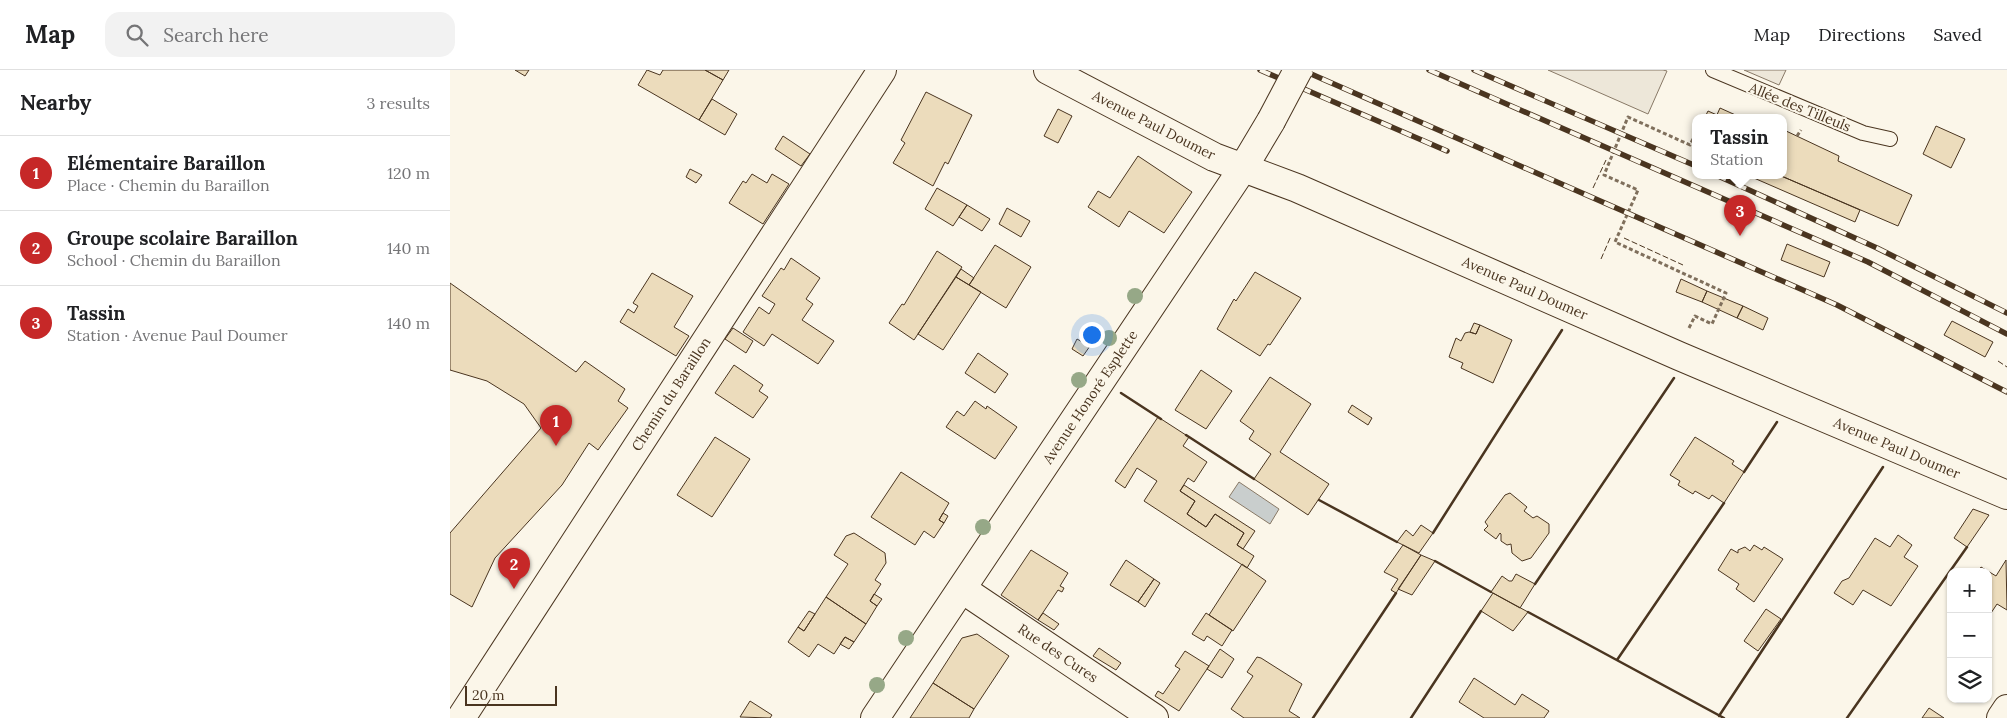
<!DOCTYPE html>
<meta charset="utf-8">
<style>
:root{--surface:#fff;--page:#f2f2f2;--text:#202124;--muted:#757577;--line:#e0e0e0;--accent:#c62828}
body{margin:0;font-family:Lora,serif;background:var(--page);color:var(--text)}
.controls{position:absolute;right:15px;bottom:15px;display:grid;overflow:hidden;border-radius:10px;box-shadow:0 1px 4px #0004}
.controls button{width:45px;height:45px;display:grid;place-items:center;padding:0;border:0;border-bottom:1px solid var(--line);background:var(--surface);color:var(--text);font:25px sans-serif}
.scale{position:absolute;left:15px;bottom:12px;width:92px;box-sizing:border-box;padding-left:5px;border:2px solid #4a3520;border-top:0;font-size:14px;line-height:18px;white-space:nowrap;color:#4a3520;-webkit-text-stroke:4px #fbf6e9;paint-order:stroke}
.you{position:absolute;left:641px;top:264px;width:18px;height:18px;margin:-12px;border:4px solid #fff;border-radius:50%;background:#1a73e8;box-shadow:0 0 0 8px #1a73e833}
.badge{display:grid;place-items:center;width:32px;height:32px;border-radius:50%;background:var(--accent);color:#fff;font-size:16px;font-weight:700}
.pin{position:absolute;translate:-50% -41px;filter:drop-shadow(0 1px 2px #0008)}
.pin::after{content:'';position:absolute;top:26px;width:18px;height:15px;background:inherit;clip-path:polygon(0 0,100% 0,50% 100%)}
.popup{position:absolute;left:1242px;top:44px;width:95px;height:65px;box-sizing:border-box;display:grid;place-content:center;border-radius:10px;background:var(--surface);filter:drop-shadow(0 1px 4px #0005);font-size:16px;white-space:nowrap;color:var(--muted)}
.popup b{font-size:19px;color:var(--text)}
.popup::after{content:'';position:absolute;left:50%;top:100%;margin-left:-10px;border:10px solid transparent;border-top-color:var(--surface)}
.list{margin:0;padding:0;list-style:none}
h2{display:flex;justify-content:space-between;align-items:center;height:65px;margin:0;padding:0 20px;font-size:21px}
h2 small{font-size:16px;font-weight:400;color:var(--muted)}
.list li{display:grid;grid-template-columns:32px 1fr auto;gap:15px;align-items:center;box-sizing:border-box;height:75px;padding:0 20px;border-top:1px solid var(--line)}
.list b{display:block;font-size:19px;white-space:nowrap}
.list p{margin:0;font-size:16px;white-space:nowrap;color:var(--muted)}
.list em{font-size:16px;font-style:normal;color:var(--muted)}
.icon{flex:none;width:28px;height:28px;fill:none;stroke:currentColor;stroke-width:2;stroke-linecap:round;stroke-linejoin:round}
.map{position:relative;flex:none;width:1557px;height:648px;overflow:hidden}
header{display:flex;align-items:center;gap:30px;box-sizing:border-box;height:70px;padding:0 25px;background:var(--surface);border-bottom:1px solid var(--line)}
header strong{font-size:24px}
nav{display:flex;gap:28px;margin-inline-start:auto;font-size:18px}
.search{width:350px;height:45px;background:var(--page);display:flex;align-items:center;gap:12px;box-sizing:border-box;padding:0 18px;border-radius:15px;color:var(--muted);font-size:19px}
main{display:flex}
aside{flex:1;background:var(--surface)}
.map>svg:first-child{display:block}
</style>
<header>
<strong>Map</strong>
<div class="search"><svg class="icon" aria-label="search" viewBox="0 0 24 24"><circle cx="10" cy="10" r="6"/><path d="M15 15l6 6"/></svg>Search here</div>
<nav><a>Map</a><a>Directions</a><a>Saved</a></nav>
</header>
<main>
<aside>
<h2>Nearby<small>3 results</small></h2>
<ul class="list">
<li><span class="badge">1</span><div><b>Elémentaire Baraillon</b><p>Place · Chemin du Baraillon</p></div><em>120 m</em></li>
<li><span class="badge">2</span><div><b>Groupe scolaire Baraillon</b><p>School · Chemin du Baraillon</p></div><em>140 m</em></li>
<li><span class="badge">3</span><div><b>Tassin</b><p>Station · Avenue Paul Doumer</p></div><em>140 m</em></li>
</ul>
</aside>
<div class="map">
<svg width="1557" height="648" viewBox="0 0 1557 648">
<rect width="100%" height="100%" fill="#fbf6e9"/>
<path fill="#ede7d9" stroke="#887966" d="M 1098,0 L 1213,0 L 1217,1 L 1198,44 Z
M 1294,0 L 1336,0 L 1329,15 Z"/>
<path fill="#c9cecd" stroke="#887966" d="M 789,412 L 829,439 L 820,454 L 779,427 Z"/>
<path fill="#ecdcbc" stroke="#4a3520" d="M 65,0 L 79,0 L 75,6 Z
M 197,0 L 210,5 L 213,0 L 255,0 L 273,10 L 249,50 L 188,15 Z
M 255,0 L 279,0 L 273,10 Z
M 476,22 L 522,45 L 498,94 L 495,92 L 483,116 L 443,93 L 455,73 L 451,70 Z
M 262,29 L 287,44 L 275,65 L 249,50 Z
M 1270,38 L 1290,47 L 1266,47 Z
M 608,39 L 622,46 L 608,73 L 594,66 Z
M 1258,41 L 1267,45 L 1266,47 L 1255,47 Z
M 1486,56 L 1515,69 L 1501,98 L 1473,84 Z
M 1334,60 L 1389,86 L 1388,91 L 1462,125 L 1448,156 L 1329,105 L 1334,105 Z
M 333,66 L 360,84 L 351,96 L 325,79 Z
M 688,86 L 742,122 L 714,163 L 679,141 L 669,157 L 638,137 L 648,121 L 660,128 Z
M 240,99 L 252,105 L 246,113 L 236,107 Z
M 302,104 L 317,113 L 322,104 L 339,114 L 313,154 L 279,133 L 293,111 L 296,113 Z
M 1297,105 L 1329,105 L 1410,140 L 1405,152 Z
M 487,118 L 517,135 L 503,156 L 475,139 Z
M 517,135 L 540,149 L 532,161 L 509,147 Z
M 557,138 L 580,151 L 571,167 L 549,154 Z
M 1337,174 L 1380,192 L 1374,207 L 1331,190 Z
M 545,175 L 581,197 L 556,238 L 519,215 Z
M 487,181 L 512,197 L 464,270 L 439,253 L 452,234 L 454,235 Z
M 341,188 L 370,208 L 356,229 L 363,234 L 352,250 L 384,271 L 368,294 L 322,264 L 314,276 L 293,262 L 309,237 L 319,244 L 325,234 L 312,226 L 331,198 L 334,200 Z
M 511,199 L 524,208 L 519,215 L 506,207 Z
M 805,202 L 851,228 L 820,275 L 818,274 L 810,286 L 767,259 L 784,229 L 786,231 Z
M 202,203 L 243,226 L 224,257 L 239,266 L 226,286 L 170,252 L 178,239 L 184,243 L 188,236 L 183,233 Z
M 506,207 L 531,222 L 493,280 L 468,264 Z
M 1231,209 L 1257,221 L 1252,232 L 1226,222 Z
M 0,213 L 126,302 L 135,291 L 175,319 L 168,331 L 178,338 L 148,380 L 139,373 L 112,415 L 45,488 L 22,537 L 0,524 L 0,463 L 91,358 L 74,334 L 37,311 L 0,300 Z
M 1257,221 L 1293,236 L 1287,248 L 1252,232 Z
M 1293,236 L 1318,248 L 1313,260 L 1287,248 Z
M 1502,251 L 1543,272 L 1535,287 L 1494,265 Z
M 1024,253 L 1030,255 L 1026,264 L 1020,262 Z
M 1030,255 L 1062,270 L 1043,313 L 1011,298 L 1013,293 L 999,287 L 1006,268 L 1011,271 L 1015,263 L 1019,262 L 1026,264 Z
M 283,258 L 303,271 L 296,283 L 275,269 Z
M 627,269 L 640,276 L 633,286 L 622,279 Z
M 528,283 L 558,304 L 545,323 L 515,303 Z
M 284,295 L 313,315 L 309,321 L 318,327 L 303,348 L 265,323 Z
M 751,300 L 782,321 L 756,359 L 725,340 Z
M 820,307 L 861,334 L 830,382 L 879,414 L 858,445 L 804,409 L 821,384 L 799,369 L 804,361 L 790,351 Z
M 525,331 L 536,339 L 537,336 L 567,357 L 545,389 L 496,357 L 507,341 L 514,346 Z
M 902,335 L 922,348 L 918,355 L 898,342 Z
M 708,347 L 739,367 L 733,376 L 757,392 L 744,412 L 738,408 L 730,421 L 745,431 L 737,444 L 756,457 L 765,444 L 794,463 L 787,475 L 804,486 L 797,498 L 694,431 L 707,411 L 687,398 L 675,418 L 665,411 Z
M 265,367 L 300,389 L 262,447 L 227,425 Z
M 1245,367 L 1284,391 L 1282,394 L 1294,402 L 1274,433 L 1262,425 L 1259,429 L 1245,421 L 1243,424 L 1228,415 L 1230,411 L 1220,405 Z
M 451,402 L 499,433 L 489,450 L 494,453 L 484,468 L 474,461 L 465,475 L 421,447 Z
M 734,415 L 805,461 L 793,479 L 787,475 L 794,463 L 765,444 L 756,457 L 737,444 L 745,431 L 730,421 Z
M 1060,423 L 1077,437 L 1074,441 L 1083,448 L 1087,446 L 1099,454 L 1099,463 L 1081,488 L 1072,491 L 1062,483 L 1061,474 L 1057,475 L 1051,471 L 1051,464 L 1050,463 L 1046,469 L 1034,460 L 1038,456 L 1035,452 L 1055,425 Z
M 1523,439 L 1539,445 L 1517,477 L 1504,468 Z
M 493,443 L 498,446 L 494,453 L 489,450 Z
M 971,455 L 983,463 L 969,483 L 947,472 L 956,460 L 963,466 Z
M 404,463 L 435,483 L 436,493 L 425,510 L 431,514 L 420,531 L 427,536 L 416,554 L 376,527 L 398,494 L 384,485 L 396,466 Z
M 1448,465 L 1462,475 L 1454,487 L 1468,496 L 1441,536 L 1413,520 L 1403,535 L 1384,523 L 1392,511 L 1399,508 L 1425,468 L 1440,477 Z
M 953,475 L 971,485 L 946,523 L 941,520 L 948,509 L 934,502 Z
M 1304,475 L 1312,480 L 1314,477 L 1333,489 L 1304,532 L 1286,519 L 1289,514 L 1268,500 L 1281,479 L 1288,483 L 1288,480 L 1295,477 L 1300,481 Z
M 581,480 L 618,503 L 610,516 L 614,518 L 612,522 L 608,520 L 588,550 L 551,525 Z
M 971,485 L 985,491 L 962,525 L 948,519 Z
M 676,490 L 704,509 L 688,532 L 660,515 Z
M 1556,490 L 1557,540 L 1547,534 L 1541,543 L 1538,542 L 1538,502 L 1528,502 L 1531,497 L 1546,506 Z
M 792,494 L 816,511 L 783,561 L 759,545 Z
M 1066,504 L 1085,514 L 1070,538 L 1041,522 L 1052,506 L 1059,511 L 1062,511 Z
M 704,509 L 710,513 L 695,537 L 688,532 Z
M 1043,523 L 1078,542 L 1063,561 L 1031,541 Z
M 424,524 L 432,529 L 427,536 L 420,531 Z
M 376,527 L 416,554 L 404,572 L 395,567 L 384,584 L 368,574 L 359,587 L 338,572 L 348,557 L 354,561 Z
M 1316,539 L 1331,549 L 1308,581 L 1294,571 Z
M 359,541 L 365,544 L 354,561 L 348,557 Z
M 593,543 L 609,554 L 604,560 L 588,550 Z
M 756,543 L 782,560 L 772,576 L 757,566 L 754,571 L 742,564 Z
M 527,564 L 559,586 L 524,639 L 483,613 L 512,568 Z
M 395,567 L 404,572 L 399,579 L 390,574 Z
M 649,578 L 671,593 L 666,600 L 643,586 Z
M 770,579 L 784,589 L 772,608 L 757,599 Z
M 735,581 L 759,596 L 729,641 L 705,626 L 708,621 L 713,624 L 730,599 L 725,596 Z
M 807,587 L 811,588 L 852,614 L 839,641 L 850,648 L 794,648 L 781,639 L 803,606 L 797,602 Z
M 1024,608 L 1065,635 L 1072,624 L 1099,641 L 1094,648 L 1034,648 L 1009,632 Z
M 483,613 L 524,639 L 519,648 L 460,648 Z
M 300,631 L 322,645 L 320,648 L 290,647 Z
M 1479,638 L 1494,648 L 1472,648 Z"/>
<g fill="none" stroke-linecap="round" stroke-linejoin="round">
<defs>
<path id="lane" d="M 1263,0 L 1413,63 L 1440,69"/>
<path id="street" d="M 598,0 L 764,87 L 847,118 L 1229,286 L 1557,425
M 512,519 L 704,648
M 11,648 L 432,0
M 1551,648 L 1557,639"/>
<path id="secondary" d="M 425,648 L 793,98 L 821,51"/>
</defs>
<use href="#lane" stroke="#4a3520" stroke-width="16"/>
<use href="#street" stroke="#4a3520" stroke-width="30"/>
<use href="#secondary" stroke="#4a3520" stroke-width="30"/>
<path stroke="#7f6f5c" stroke-width="3" stroke-dasharray="4 2.5" stroke-linecap="butt" d="M 1347,66 L 1351,60
M 1239,258 L 1245,246 L 1262,254 L 1276,223 L 1165,172 L 1188,120 L 1154,105 L 1178,47 L 1240,75 L 1244,67"/>
<use href="#lane" stroke="#fbf6e9" stroke-width="14"/>
<use href="#street" stroke="#fbf6e9" stroke-width="28"/>
<use href="#secondary" stroke="#fbf6e9" stroke-width="28"/>
<defs>
<path id="rail" d="M 810,0 L 997,81
M 852,0 L 1387,235 L 1557,322
M 979,0 L 1418,192 L 1557,264
M 1024,0 L 1246,96
M 1266,105 L 1427,178 L 1557,243"/>
</defs>
<use href="#rail" stroke="#4a3520" stroke-width="5.5"/>
<use href="#rail" stroke="#fbf6e9" stroke-width="4" stroke-dasharray="11" stroke-linecap="butt"/>
<defs>
<path id="secondary-bridge" d="M 821,51 L 848,0"/>
</defs>
<use href="#secondary-bridge" stroke="#4a3520" stroke-width="30" stroke-linecap="butt"/>
<use href="#secondary-bridge" stroke="#fbf6e9" stroke-width="28"/>
<path stroke="#4a3520" stroke-width="1" stroke-dasharray="6 2.5" stroke-linecap="butt" d="M 1143,118 L 1156,90
M 1174,168 L 1233,195
M 1151,189 L 1161,166
M 1548,291 L 1557,297"/>
<path stroke="#4a3520" stroke-width="2.5" d="M 671,323 L 711,349
M 736,365 L 804,409
M 1294,402 L 1327,352
M 869,430 L 947,472
M 983,463 L 1112,260
M 985,491 L 1041,522
M 1085,514 L 1224,308
M 1078,542 L 1274,648
M 1167,590 L 1274,433
M 1269,646 L 1433,397
M 863,648 L 946,523
M 961,648 L 1031,541
M 1397,648 L 1517,477"/>
</g>
<g fill="#96a887">
<circle cx="685" cy="226" r="8"/>
<circle cx="659" cy="268" r="8"/>
<circle cx="629" cy="310" r="8"/>
<circle cx="533" cy="457" r="8"/>
<circle cx="456" cy="568" r="8"/>
<circle cx="427" cy="615" r="8"/>
</g>
<g text-anchor="middle" dominant-baseline="central" stroke-width="4" stroke-linejoin="round" paint-order="stroke">
<g font-size="14" fill="#4a3520" stroke="#fbf6e9">
<text transform="translate(1350 37) rotate(22)">Allée des Tilleuls</text>
<text transform="translate(704 55) rotate(27)">Avenue Paul Doumer</text>
<text transform="translate(1075 218) rotate(24)">Avenue Paul Doumer</text>
<text transform="translate(221 324) rotate(-57)">Chemin du Baraillon</text>
<text transform="translate(640 327) rotate(-56)">Avenue Honoré Esplette</text>
<text transform="translate(1447 378) rotate(23)">Avenue Paul Doumer</text>
<text transform="translate(608 583) rotate(34)">Rue des Cures</text>
</g>
</g>
</svg>
<div class="controls">
<button>+</button>
<button>−</button>
<button><svg class="icon" aria-label="layers" viewBox="0 0 24 24"><path d="M12 4l9 5-9 5-9-5zM3 14l9 5 9-5"/></svg></button>
</div>
<div class="scale">20 m</div>
<div class="you"></div>
<div class="pin badge" style="left:106px;top:376px">1</div>
<div class="pin badge" style="left:64px;top:519px">2</div>
<div class="pin badge" style="left:1290px;top:166px">3</div>
<div class="popup"><b>Tassin</b>Station</div>
</div>
</main>
